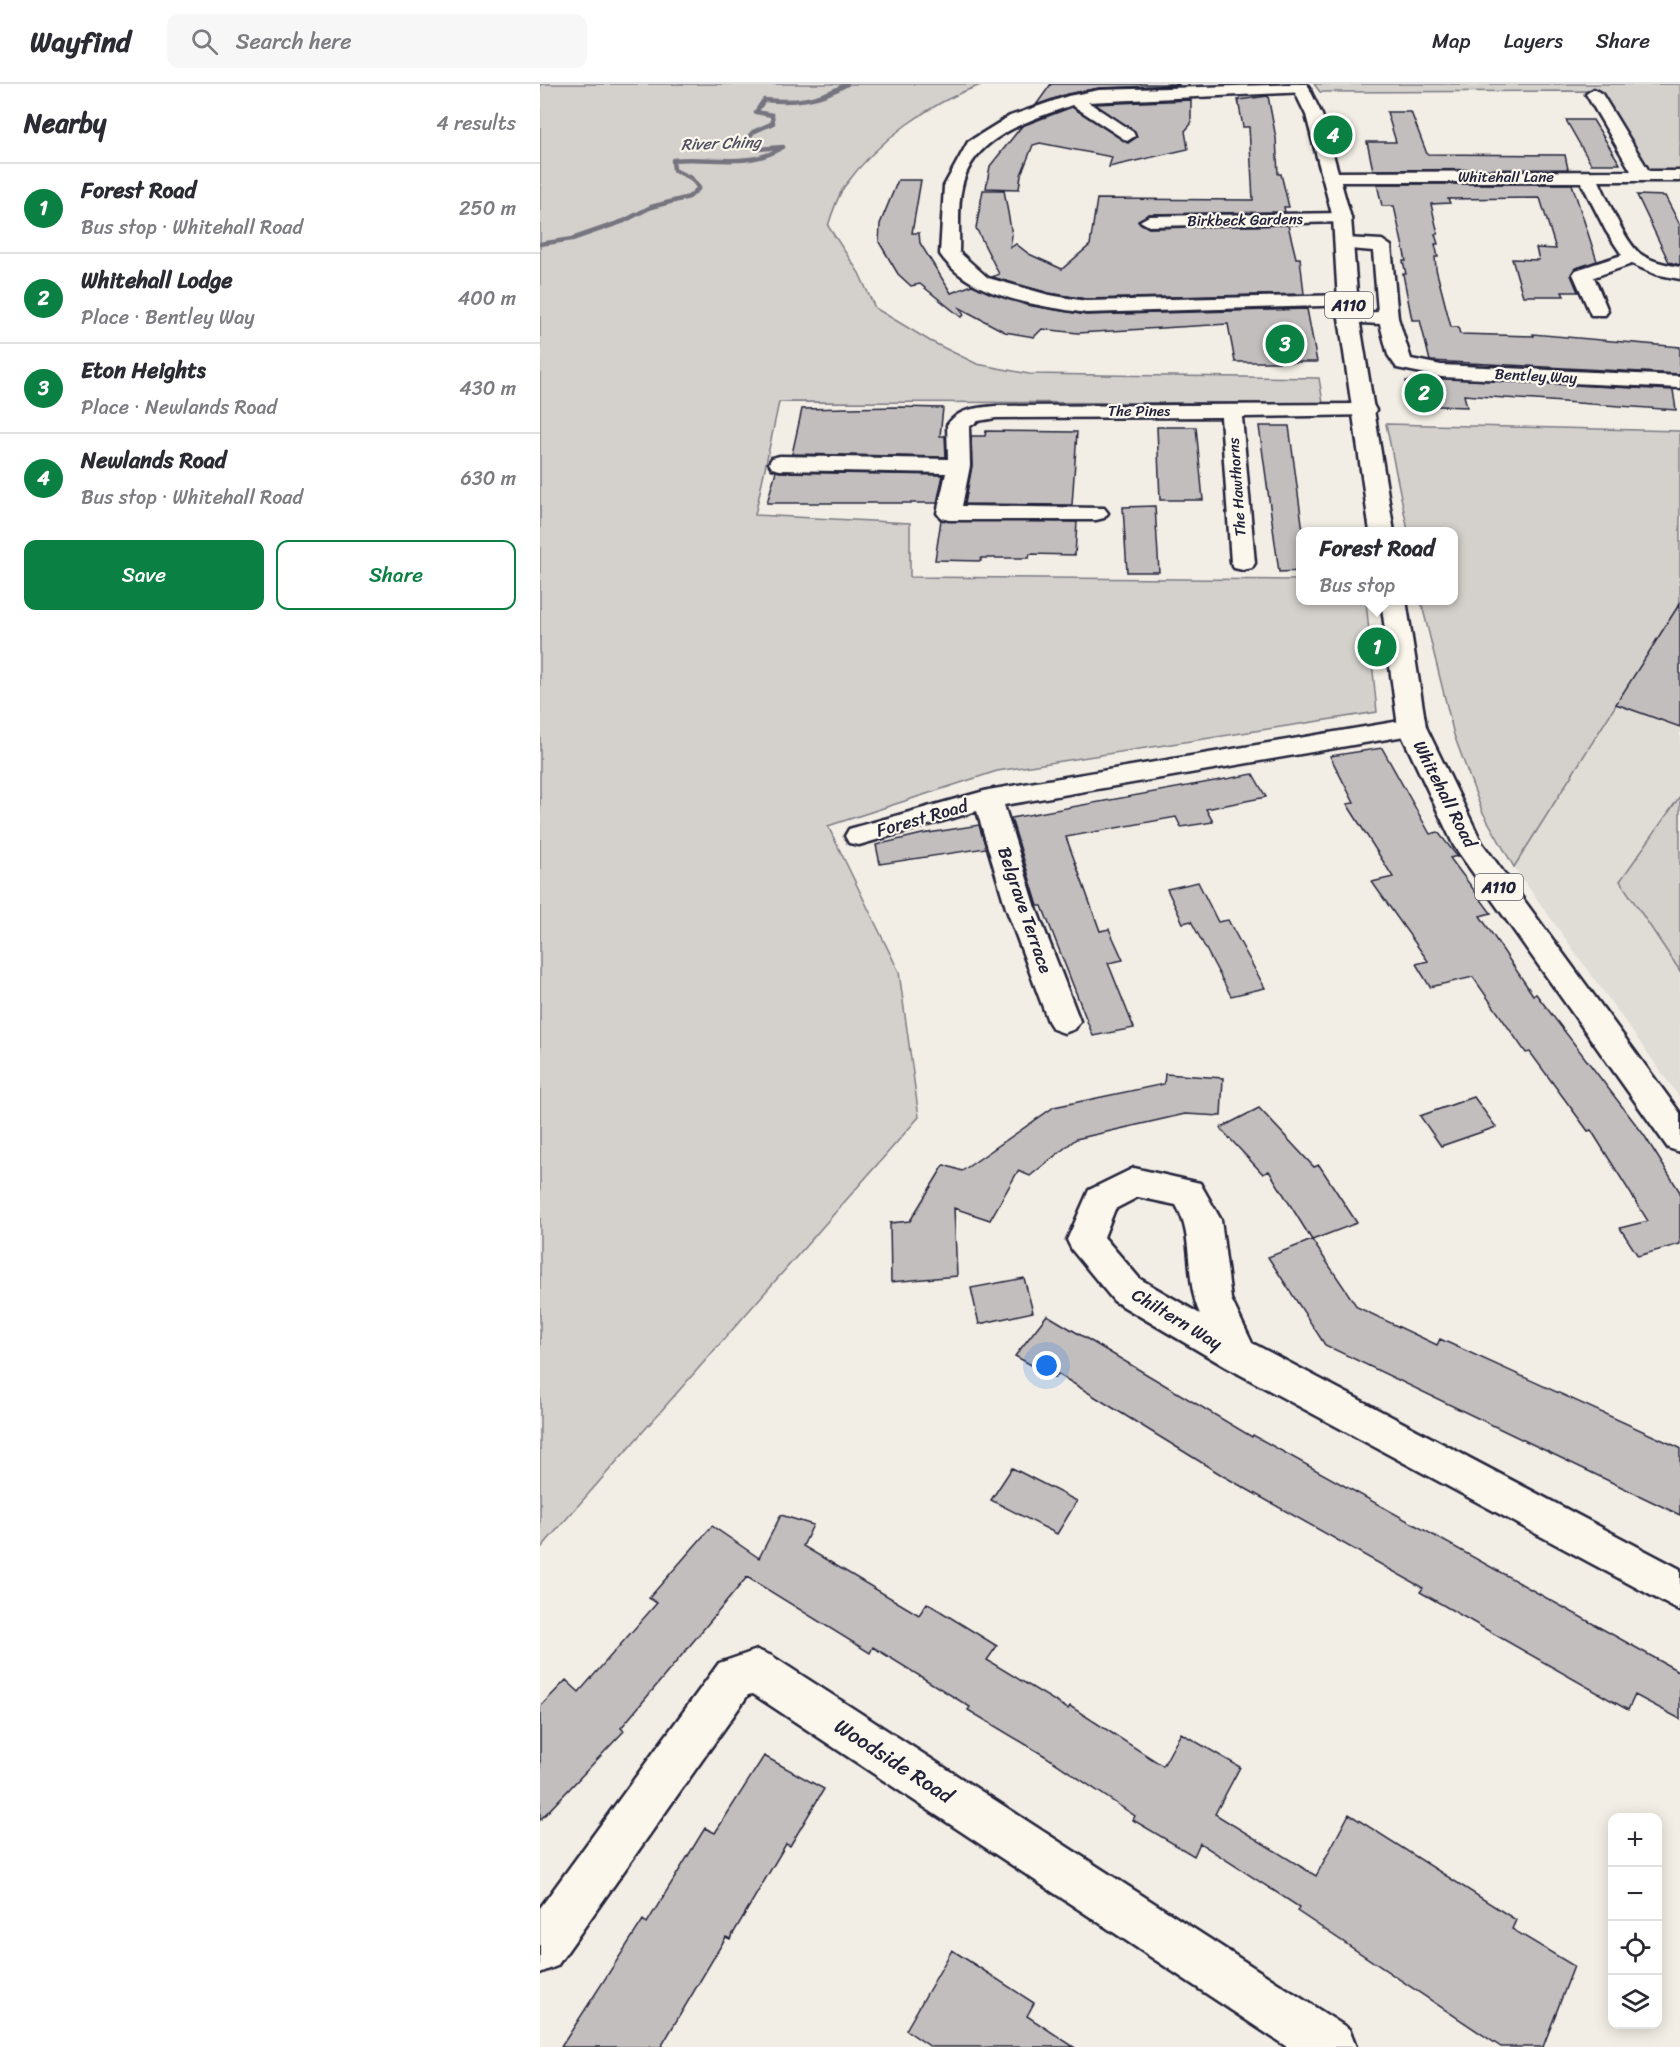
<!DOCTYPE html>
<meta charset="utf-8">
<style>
:root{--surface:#fff;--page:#f7f7f7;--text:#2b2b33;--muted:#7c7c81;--line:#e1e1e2;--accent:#0b8043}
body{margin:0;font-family:Sriracha,sans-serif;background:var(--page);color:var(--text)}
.controls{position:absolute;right:18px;bottom:18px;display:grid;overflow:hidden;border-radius:12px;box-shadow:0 3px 15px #0003}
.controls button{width:54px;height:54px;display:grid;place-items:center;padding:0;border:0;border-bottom:2px solid var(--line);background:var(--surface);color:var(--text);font:30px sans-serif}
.you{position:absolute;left:507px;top:1282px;width:21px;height:21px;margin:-15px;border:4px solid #fff;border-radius:50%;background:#1a73e8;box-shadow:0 0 0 9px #1a73e833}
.badge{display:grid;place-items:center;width:39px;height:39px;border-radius:50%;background:var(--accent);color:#fff;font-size:20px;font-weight:700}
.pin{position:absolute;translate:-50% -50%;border:3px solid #fff;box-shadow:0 2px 6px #0006}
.popup{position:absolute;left:756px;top:443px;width:162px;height:78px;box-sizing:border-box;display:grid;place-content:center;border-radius:12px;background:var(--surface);filter:drop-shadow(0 2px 4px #0005);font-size:20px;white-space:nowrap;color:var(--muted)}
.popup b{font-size:22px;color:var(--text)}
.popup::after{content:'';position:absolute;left:50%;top:100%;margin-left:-12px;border:12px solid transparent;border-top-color:var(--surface)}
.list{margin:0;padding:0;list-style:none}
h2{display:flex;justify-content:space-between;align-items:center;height:78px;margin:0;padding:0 24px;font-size:26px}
h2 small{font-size:20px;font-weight:400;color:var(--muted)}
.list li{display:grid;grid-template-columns:39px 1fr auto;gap:18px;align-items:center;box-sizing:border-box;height:90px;padding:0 24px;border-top:2px solid var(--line)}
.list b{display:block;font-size:22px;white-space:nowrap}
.list p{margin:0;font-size:20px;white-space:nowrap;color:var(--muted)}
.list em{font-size:20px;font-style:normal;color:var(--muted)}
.actions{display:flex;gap:12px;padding:18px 24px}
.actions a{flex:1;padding:14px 0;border:2px solid var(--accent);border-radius:12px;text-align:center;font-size:21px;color:var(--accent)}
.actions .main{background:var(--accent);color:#fff}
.icon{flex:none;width:33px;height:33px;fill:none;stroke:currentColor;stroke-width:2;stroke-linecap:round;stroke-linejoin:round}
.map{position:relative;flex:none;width:1140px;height:1963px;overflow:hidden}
header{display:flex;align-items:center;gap:36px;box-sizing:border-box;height:84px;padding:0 30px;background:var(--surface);border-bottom:2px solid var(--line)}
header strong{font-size:28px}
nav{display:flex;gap:33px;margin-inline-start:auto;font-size:21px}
.search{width:420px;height:54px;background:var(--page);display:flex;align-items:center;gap:15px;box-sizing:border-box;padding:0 21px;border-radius:12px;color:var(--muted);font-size:22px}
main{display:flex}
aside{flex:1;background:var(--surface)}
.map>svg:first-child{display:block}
</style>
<header>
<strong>Wayfind</strong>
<div class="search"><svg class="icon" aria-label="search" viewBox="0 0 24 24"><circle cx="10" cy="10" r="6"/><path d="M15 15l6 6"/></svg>Search here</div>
<nav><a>Map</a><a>Layers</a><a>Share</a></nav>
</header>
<main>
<aside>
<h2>Nearby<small>4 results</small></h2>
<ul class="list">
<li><span class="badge">1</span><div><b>Forest Road</b><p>Bus stop · Whitehall Road</p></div><em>250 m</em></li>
<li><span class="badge">2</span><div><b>Whitehall Lodge</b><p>Place · Bentley Way</p></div><em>400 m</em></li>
<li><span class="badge">3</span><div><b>Eton Heights</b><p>Place · Newlands Road</p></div><em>430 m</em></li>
<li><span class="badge">4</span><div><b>Newlands Road</b><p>Bus stop · Whitehall Road</p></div><em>630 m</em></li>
</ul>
<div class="actions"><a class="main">Save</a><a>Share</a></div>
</aside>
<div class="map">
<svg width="1140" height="1963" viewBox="0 0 1140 1963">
<rect width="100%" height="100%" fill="#f2eee5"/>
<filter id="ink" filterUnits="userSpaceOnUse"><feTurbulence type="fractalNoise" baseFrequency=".0167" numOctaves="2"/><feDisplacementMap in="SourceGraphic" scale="12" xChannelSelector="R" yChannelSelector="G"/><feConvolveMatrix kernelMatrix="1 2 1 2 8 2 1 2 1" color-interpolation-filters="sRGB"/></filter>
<g filter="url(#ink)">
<path fill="#e0dcd6" d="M 1140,519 L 1140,1014 L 974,783 Z"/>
<path fill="#d4d1cc" stroke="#7b7a84" stroke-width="1.5" d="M 0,0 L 443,0 C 389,19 338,56 304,103 C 297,114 292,129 288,142 L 319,189 L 335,224 L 390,257 L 437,280 L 489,290 L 779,294 L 783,319 L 239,318 L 215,431 L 370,439 L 370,493 L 760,496 L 760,516 L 826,517 L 837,628 L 457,687 L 288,742 L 359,888 L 379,1033 L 0,1465 Z
M 774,0 L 1140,0 L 1140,87 L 1105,87 L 1061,7 L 780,8 Z
M 846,340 L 1140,347 L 1140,519 L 974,783 L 942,727 L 914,651 L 881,517 L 914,516 L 914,448 L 868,447 Z
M 1140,712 L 1140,887 L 1080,797 Z"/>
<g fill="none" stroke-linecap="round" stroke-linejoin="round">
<path stroke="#76747f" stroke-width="4.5" d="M 0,160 L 32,155 L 84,137 L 111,123 L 149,113 L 159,104 L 151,94 L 134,86 L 133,76 C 170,72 210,85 243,63 L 218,65 L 208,54 L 213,48 L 233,39 L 232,31 L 216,28 L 224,16 C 255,19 280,16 307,0"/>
</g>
<path fill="#c2bebe" stroke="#22223b" stroke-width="1.5" d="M 511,0 L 639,0 L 639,1 L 559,4 L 527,10 L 496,21 Z
M 728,12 L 736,54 L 738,90 L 741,90 L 749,123 L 744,123 L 745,128 L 609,130 L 598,138 L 609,144 L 748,141 L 756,174 L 760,174 L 764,210 L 546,215 L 509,209 L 452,193 L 459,190 L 436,144 L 443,106 L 464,106 L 472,151 L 470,164 L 476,160 L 489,170 L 522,185 L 550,161 L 557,115 L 713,116 L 709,43 L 703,43 L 698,16 Z
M 651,16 L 651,40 L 645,47 L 648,65 L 569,83 L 572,73 L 500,59 L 493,61 L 481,91 L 479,105 L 446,104 L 450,82 L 482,42 L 532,23 L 588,59 L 597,53 L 595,47 L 555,20 Z
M 847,28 L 871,28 L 887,70 L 1025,71 L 1028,85 L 833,86 L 827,58 L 856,58 Z
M 1026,36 L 1053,36 L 1080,80 L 1051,80 Z
M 358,96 L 381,96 L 372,149 L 379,149 L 380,159 L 411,209 L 432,201 L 486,221 L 546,231 L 767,225 L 777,278 L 695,278 L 688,240 L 538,249 L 502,245 L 494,253 L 465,248 L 420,224 L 424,231 L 421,233 L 380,200 L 371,202 L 358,190 L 339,158 L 340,140 Z
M 837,100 L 1032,100 L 1057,177 L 1034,185 L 1031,191 L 1038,208 L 1022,208 L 1024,212 L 983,212 L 972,175 L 999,176 L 996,164 L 1016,165 L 1000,114 L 908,115 L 910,119 L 891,120 L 898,150 L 895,150 L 898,160 L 895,160 L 898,173 L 895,173 L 896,185 L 911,243 L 918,243 L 920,250 L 994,252 L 993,250 L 1140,263 L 1140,290 L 890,277 L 880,236 L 872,236 L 863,190 L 866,190 L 863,177 L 866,177 L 854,122 L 842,122 Z
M 1097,111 L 1125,112 L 1140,141 L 1140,181 L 1129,178 Z
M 894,294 L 1133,306 L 1136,326 L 924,311 L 927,323 L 868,321 L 866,297 L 895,298 Z
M 357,323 L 403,324 L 400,352 L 405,352 L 406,373 L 252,370 L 262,325 Z
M 719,342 L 749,342 L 763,447 L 760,447 L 760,487 L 739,488 Z
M 617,343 L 656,343 L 663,416 L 620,416 Z
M 446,347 L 537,348 L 532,421 L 425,420 L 432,382 L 431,352 L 445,352 Z
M 236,387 L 240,388 L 403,391 L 397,419 L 227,419 Z
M 615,422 L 619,488 L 587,488 L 583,423 Z
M 401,436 L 537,438 L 535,471 L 490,470 L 489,474 L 441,474 L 441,477 L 395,476 Z
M 1140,519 L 1140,643 L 1076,620 Z
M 842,664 L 890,750 L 898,748 L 917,772 L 910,774 L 951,829 L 940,832 L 993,911 L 996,910 L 1104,1051 L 1140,1108 L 1140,1160 L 1098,1172 L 1080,1144 L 1108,1137 L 1051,1046 L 1048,1047 L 990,968 L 986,969 L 933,893 L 890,903 L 876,880 L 888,877 L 832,798 L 853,793 L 807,720 L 814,719 L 790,672 Z
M 713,690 L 726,713 L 666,725 L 673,738 L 641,743 L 636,733 L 526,753 L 560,847 L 569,845 L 583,876 L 568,879 L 594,944 L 553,952 L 502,822 L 498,822 L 471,734 Z
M 439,741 L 446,764 L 340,780 L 336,761 L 382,750 Z
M 658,798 L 678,838 L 688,836 L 725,904 L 691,912 L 651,837 L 643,839 L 627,805 Z
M 625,990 L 683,994 L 681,1032 L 645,1030 L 536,1055 L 490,1092 L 478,1087 L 450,1136 L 414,1124 L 417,1192 L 351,1198 L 350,1139 L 370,1137 L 404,1081 L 422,1087 L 514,1023 L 624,1000 Z
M 934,1013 L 956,1043 L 901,1062 L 880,1032 Z
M 719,1024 L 774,1083 L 779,1081 L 817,1139 L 772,1156 L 729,1087 L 723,1090 L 680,1044 Z
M 772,1156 L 817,1223 L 897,1261 L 900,1255 L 1140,1364 L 1140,1431 L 785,1261 L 728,1173 Z
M 484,1194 L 493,1228 L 439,1240 L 431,1204 Z
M 507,1231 L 712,1353 L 713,1351 L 1140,1588 L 1140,1635 L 1095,1611 L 1088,1626 L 880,1508 L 883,1504 L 685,1393 L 518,1290 L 515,1294 L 475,1272 Z
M 472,1384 L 537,1417 L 517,1450 L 451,1416 Z
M 241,1431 L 273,1441 L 263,1462 L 379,1531 L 387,1519 L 457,1562 L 447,1576 L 528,1625 L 530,1622 L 623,1682 L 641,1649 L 700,1683 L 675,1730 L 776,1792 L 809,1730 L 976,1836 L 972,1845 L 1034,1882 L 1003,1963 L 961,1963 L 757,1827 L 759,1823 L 660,1759 L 654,1772 L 593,1736 L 595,1732 L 505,1672 L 428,1626 L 430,1623 L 333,1563 L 330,1569 L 207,1493 L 81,1644 L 84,1647 L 0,1736 L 0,1623 L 26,1596 L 39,1608 L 117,1519 L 109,1514 L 172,1442 L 219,1474 Z
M 224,1672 L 284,1705 L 250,1762 L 246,1760 L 190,1855 L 186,1853 L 121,1963 L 21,1963 L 103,1836 L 107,1839 L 165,1744 L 175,1749 Z
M 412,1866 L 494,1919 L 487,1932 L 534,1963 L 391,1963 L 366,1946 Z"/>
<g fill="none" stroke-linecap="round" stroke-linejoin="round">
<defs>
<path id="minor" d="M 762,0 L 768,2 L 770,5 L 768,8 L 548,18 L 593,48 L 595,52 L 587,57 L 532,21 C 490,36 432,53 422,103 C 417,124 420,148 419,168 L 448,194 L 509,211 L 546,217 L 809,211 L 816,213 L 819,217 L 816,221 L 546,229 C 497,221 430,214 400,170 L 404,102 L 428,58 L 470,32 L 528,12 L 559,6 Z
M 1054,5 L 1062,10 L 1109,87 L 1140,87 L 1140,97 L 1059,97 C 1069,118 1083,154 1099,169 C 1109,177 1128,181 1140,183 L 1140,195 L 1115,190 L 1092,180 L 1054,193 L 1068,227 L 1065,231 L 1051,231 L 1033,190 L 1036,186 L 1082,171 L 1066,147 L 1041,98 L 793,98 L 784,93 L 793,88 L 1091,87 L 1046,10 Z
M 802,129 L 811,134 L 808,138 L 609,142 L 600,137 L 609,132 Z
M 805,154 L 842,156 L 851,162 L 858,234 L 871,275 L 901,281 L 1140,292 L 1140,304 L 901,293 L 857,284 L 848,271 L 840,240 L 802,238 L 799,234 L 802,230 L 838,228 L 833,167 L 798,164 L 796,160 Z
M 825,320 L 833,321 L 836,326 L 833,331 L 702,333 L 715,479 L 712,484 L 703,486 L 694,484 L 691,479 L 681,333 L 456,334 L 438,337 L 429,343 L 430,382 L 422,422 L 564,424 L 568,429 L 564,434 L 556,436 L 409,436 L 401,434 L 397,429 L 406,389 L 240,386 L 232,384 L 229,379 L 232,374 L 240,372 L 408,375 L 407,341 C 419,324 438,324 456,322 Z
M 872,635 L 882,637 L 886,643 L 882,649 L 464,721 L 496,824 L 540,937 L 535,945 L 524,949 L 513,945 L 508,937 L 466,824 L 437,727 L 319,761 L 309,759 L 305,752 L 309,745 L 448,706 Z
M 594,1084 L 660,1099 L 681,1136 L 691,1215 L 712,1259 L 1140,1485 L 1140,1527 L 686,1283 L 574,1217 L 532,1166 L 527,1156 L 549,1106 ZM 598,1113 L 636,1121 C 655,1154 644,1195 660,1230 L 600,1195 L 564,1153 L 575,1125 Z
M 217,1566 L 232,1572 L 809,1945 L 816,1963 L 747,1963 L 213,1610 L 208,1611 L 17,1882 L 0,1889 L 0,1824 L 179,1579 Z"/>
<path id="major" d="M 751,0 L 767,0 L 782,31 L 811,134 L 819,234 L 854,448 L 830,448 L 799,234 L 793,134 L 766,31 Z
M 841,516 L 866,516 L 886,643 L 942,759 L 1140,1029 L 1140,1068 L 1128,1064 L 914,762 L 858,643 Z"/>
</defs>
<use href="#minor" stroke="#22223b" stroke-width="5"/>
<use href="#major" stroke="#22223b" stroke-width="5"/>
<use href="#minor" fill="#fbf7ec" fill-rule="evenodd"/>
<use href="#major" fill="#fbf7ec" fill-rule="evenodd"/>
</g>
</g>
<g text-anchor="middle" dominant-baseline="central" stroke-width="4.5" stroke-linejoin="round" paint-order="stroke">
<g font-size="15" fill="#22223b" stroke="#fbf7ec">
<text x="966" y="93">Whitehall Lane</text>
<text transform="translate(705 136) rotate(-1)">Birkbeck Gardens</text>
<text transform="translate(996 292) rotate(3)">Bentley Way</text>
<text x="599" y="327">The Pines</text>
<text transform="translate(697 403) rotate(-94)">The Hawthorns</text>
</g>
<g font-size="16" font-style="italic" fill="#535263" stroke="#fbf7ec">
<text transform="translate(181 59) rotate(-2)">River Ching</text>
</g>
<g fill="#fbf7ec" stroke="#636270" stroke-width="1.5">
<rect x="785" y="208" width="48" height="26" rx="4.5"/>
<rect x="935" y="790" width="48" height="26" rx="4.5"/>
</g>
<g font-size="16" font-weight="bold" fill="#22223b">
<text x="809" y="221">A110</text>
<text x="959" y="803">A110</text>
</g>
<g font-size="18" fill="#22223b" stroke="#fbf7ec">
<text transform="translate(905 710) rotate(63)">Whitehall Road</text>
<text transform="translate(382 734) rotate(-16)">Forest Road</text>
<text transform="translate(485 826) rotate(71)">Belgrave Terrace</text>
<text transform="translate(637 1235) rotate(31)">Chiltern Way</text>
</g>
<g font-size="21" fill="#22223b" stroke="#fbf7ec">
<text transform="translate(354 1677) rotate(33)">Woodside Road</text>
</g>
</g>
</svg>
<div class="controls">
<button>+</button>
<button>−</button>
<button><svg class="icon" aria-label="locate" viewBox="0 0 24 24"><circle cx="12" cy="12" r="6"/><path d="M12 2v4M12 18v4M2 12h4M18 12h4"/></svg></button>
<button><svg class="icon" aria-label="layers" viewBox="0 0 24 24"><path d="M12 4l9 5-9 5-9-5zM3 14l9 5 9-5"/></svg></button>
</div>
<div class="you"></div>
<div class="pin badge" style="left:837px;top:563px">1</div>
<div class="popup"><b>Forest Road</b>Bus stop</div>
<div class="pin badge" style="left:884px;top:309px">2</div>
<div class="pin badge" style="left:745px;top:260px">3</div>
<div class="pin badge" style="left:793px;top:51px">4</div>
</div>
</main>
